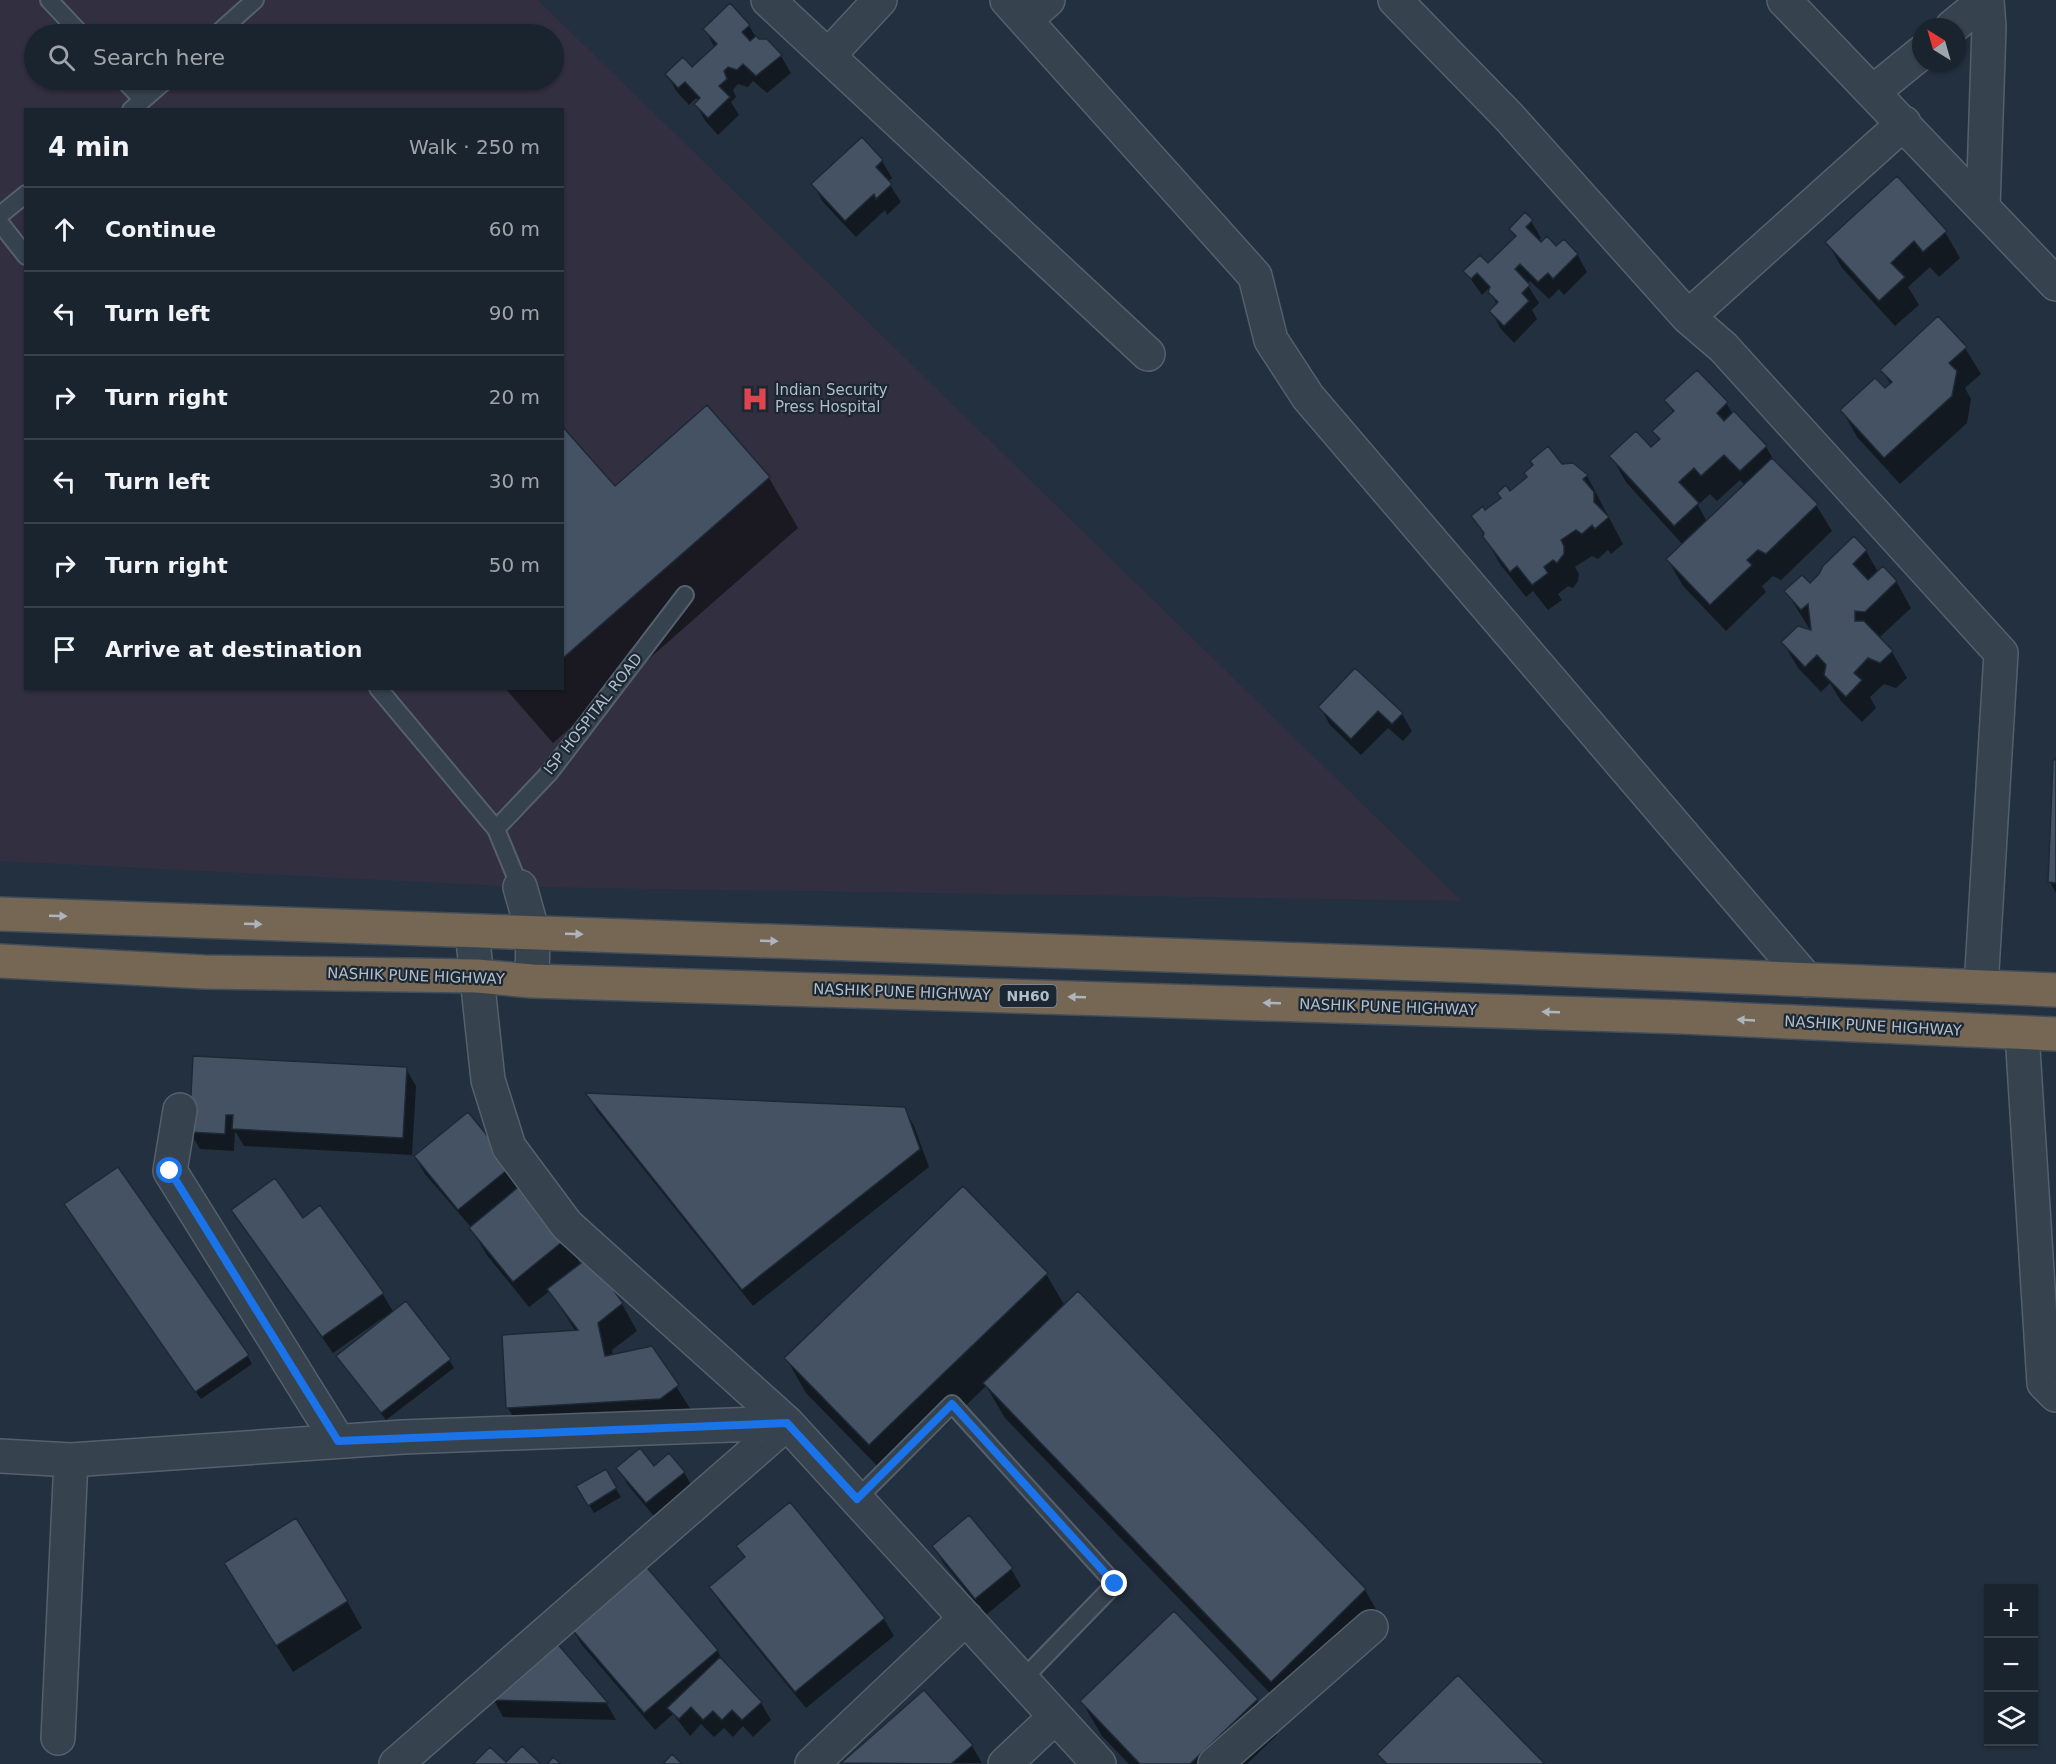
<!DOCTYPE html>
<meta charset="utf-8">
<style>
:root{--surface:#1a242f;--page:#27303b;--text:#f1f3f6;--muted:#9fa4aa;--line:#38414b}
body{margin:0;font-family:"DejaVu Sans",sans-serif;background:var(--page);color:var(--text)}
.controls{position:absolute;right:18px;bottom:18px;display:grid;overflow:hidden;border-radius:0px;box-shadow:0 2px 4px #0004}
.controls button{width:54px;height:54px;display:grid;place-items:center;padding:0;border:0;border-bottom:2px solid var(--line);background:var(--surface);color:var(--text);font:30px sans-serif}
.compass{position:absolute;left:1912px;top:18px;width:54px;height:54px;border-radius:50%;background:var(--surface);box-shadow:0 2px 4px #0004;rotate:323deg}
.stop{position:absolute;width:18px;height:18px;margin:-14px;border:4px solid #1a73e8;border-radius:50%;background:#fff}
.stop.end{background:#1a73e8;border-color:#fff;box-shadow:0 2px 6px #0008}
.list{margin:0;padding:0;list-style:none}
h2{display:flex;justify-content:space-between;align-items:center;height:78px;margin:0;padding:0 24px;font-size:26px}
h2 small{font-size:20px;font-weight:400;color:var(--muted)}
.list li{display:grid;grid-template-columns:39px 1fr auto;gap:18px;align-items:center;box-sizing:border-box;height:84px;padding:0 24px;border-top:2px solid var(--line)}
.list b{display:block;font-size:22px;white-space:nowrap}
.list em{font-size:20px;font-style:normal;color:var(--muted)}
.icon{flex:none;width:33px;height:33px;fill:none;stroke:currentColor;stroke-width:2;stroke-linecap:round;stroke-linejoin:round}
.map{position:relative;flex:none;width:2056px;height:1764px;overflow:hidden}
.search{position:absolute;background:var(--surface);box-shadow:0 2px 4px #0004;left:24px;top:24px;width:540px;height:66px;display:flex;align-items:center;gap:15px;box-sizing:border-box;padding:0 21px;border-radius:33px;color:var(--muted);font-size:22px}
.panel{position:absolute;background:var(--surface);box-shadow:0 2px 4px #0004;left:24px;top:108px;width:540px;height:582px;border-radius:0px}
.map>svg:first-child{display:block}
</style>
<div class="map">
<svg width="2056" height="1764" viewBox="0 0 2056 1764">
<rect width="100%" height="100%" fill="#23303f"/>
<path fill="#312f40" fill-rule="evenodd" d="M 0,0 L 538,0 L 1462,901 L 520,887 L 0,861 ZM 34,34 L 554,34 L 554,80 L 34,80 ZM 26,110 L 562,110 L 562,688 L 26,688 Z"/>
<path fill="#0007" fill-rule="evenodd" d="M 729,5 L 749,26 L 757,39 L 766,40 L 781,56 L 791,73 L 767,93 L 753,81 L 748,87 L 738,84 L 733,90 L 736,97 L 731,102 L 739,115 L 718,135 L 706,122 L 696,105 L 699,102 L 696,98 L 689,105 L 677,92 L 667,75 L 692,70 L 715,48 L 705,29 Z
M 882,161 L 892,178 L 888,182 L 901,202 L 887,215 L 885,210 L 856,237 L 823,202 L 813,184 Z
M 1531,221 L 1541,238 L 1538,241 L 1577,254 L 1587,272 L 1564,295 L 1559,289 L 1549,299 L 1530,281 L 1527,284 L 1539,303 L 1532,310 L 1537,319 L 1514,343 L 1501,329 L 1491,311 L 1497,305 L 1490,291 L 1488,289 L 1482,295 L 1465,271 L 1488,265 L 1516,238 L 1511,229 Z
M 1945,232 L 1960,258 L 1939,277 L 1930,267 L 1908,287 L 1919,305 L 1895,326 L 1842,268 L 1827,242 Z
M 1965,348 L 1981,374 L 1965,388 L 1971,399 L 1967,423 L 1900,484 L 1857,437 L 1842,410 L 1885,390 L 1891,385 L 1882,370 Z
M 1666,400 L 1726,403 L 1733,414 L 1766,447 L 1775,462 L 1816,505 L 1832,531 L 1781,580 L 1773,576 L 1762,586 L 1766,592 L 1726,631 L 1683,586 L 1668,560 L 1683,545 L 1626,482 L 1611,456 L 1651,449 L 1660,441 L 1654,432 L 1674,414 ZM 1740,480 L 1745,485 L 1707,522 L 1698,505 L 1710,494 L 1717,501 Z
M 707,407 L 769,478 L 798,528 L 553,743 L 505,688 L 562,688 L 562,429 L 614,488 Z
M 1562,465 L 1587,476 L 1623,544 L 1611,554 L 1608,550 L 1598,559 L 1592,556 L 1575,567 L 1579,574 L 1578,581 L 1573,588 L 1568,586 L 1558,594 L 1562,600 L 1548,610 L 1533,591 L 1526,597 L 1500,564 L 1473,516 L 1485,512 L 1510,493 Z
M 1866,551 L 1878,572 L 1896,581 L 1911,608 L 1879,638 L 1892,652 L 1907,678 L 1896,688 L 1884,684 L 1870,697 L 1876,708 L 1862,722 L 1841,701 L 1830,683 L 1821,692 L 1798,668 L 1783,642 L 1812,633 L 1786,591 L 1809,585 Z
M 1355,670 L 1402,714 L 1412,731 L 1403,741 L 1388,728 L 1361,755 L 1330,725 L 1320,707 Z
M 2056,760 L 2056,893 L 2050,882 Z
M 194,1058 L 406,1069 L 416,1086 L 412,1155 L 244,1146 L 235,1131 L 234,1151 L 200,1149 L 190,1132 Z
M 587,1094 L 904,1108 L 914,1126 L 929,1167 L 753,1306 L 597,1111 Z
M 467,1114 L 566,1239 L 581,1265 L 589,1259 L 622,1304 L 637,1331 L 612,1350 L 613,1356 L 651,1347 L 693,1413 L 523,1434 L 508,1408 L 576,1332 L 550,1291 L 529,1307 L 486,1254 L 470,1226 L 425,1174 L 415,1157 Z
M 233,1210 L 302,1220 L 382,1293 L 394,1313 L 449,1360 L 454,1368 L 386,1420 L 343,1364 L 386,1319 L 384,1317 L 333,1353 Z
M 71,1212 L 247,1355 L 252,1364 L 201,1399 Z
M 1046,1274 L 1065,1306 L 1078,1293 L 1365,1590 L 1385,1625 L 1292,1716 L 1005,1418 L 986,1386 L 890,1479 L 806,1393 L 786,1358 Z
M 618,1468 L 654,1468 L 684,1472 L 694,1490 L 657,1520 L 628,1485 Z
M 605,1471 L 621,1497 L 594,1513 L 578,1486 Z
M 790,1504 L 884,1619 L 894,1636 L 806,1708 L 721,1604 L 711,1587 L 745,1559 L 738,1547 Z
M 934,1547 L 1011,1569 L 1021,1586 L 986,1615 L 944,1564 Z
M 241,1590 L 347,1601 L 362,1628 L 293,1672 Z
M 571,1627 L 717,1650 L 725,1665 L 761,1703 L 771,1720 L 753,1737 L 743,1726 L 733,1737 L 724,1728 L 714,1737 L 701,1724 L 690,1736 L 673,1714 L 655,1730 L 582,1645 Z
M 556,1645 L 607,1704 L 616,1720 L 503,1717 L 494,1700 Z
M 924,1692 L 972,1746 L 982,1763 L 844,1764 Z
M 1257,1700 L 1277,1735 L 1247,1764 L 1129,1764 L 1102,1736 L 1082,1702 Z"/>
<path fill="#445263" stroke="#1e2936" stroke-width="1.5" d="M 730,3 L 750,25 L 742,32 L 750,41 L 756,36 L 759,39 L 767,39 L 782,55 L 756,76 L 743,64 L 737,70 L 728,67 L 724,71 L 727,79 L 719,86 L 730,97 L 708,118 L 694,104 L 700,98 L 685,82 L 678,88 L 665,74 L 683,57 L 692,67 L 717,44 L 703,29 Z
M 862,137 L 883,160 L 876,167 L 892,184 L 876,199 L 874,194 L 845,221 L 811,184 Z
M 1897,176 L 1947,231 L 1923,252 L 1914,241 L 1891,263 L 1905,277 L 1879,301 L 1825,242 Z
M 1525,212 L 1533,220 L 1526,227 L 1541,242 L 1547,236 L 1556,246 L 1564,239 L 1578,254 L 1553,279 L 1548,273 L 1538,282 L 1520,264 L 1515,269 L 1530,285 L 1522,293 L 1529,301 L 1504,326 L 1489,311 L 1498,302 L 1488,292 L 1490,287 L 1477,273 L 1471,279 L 1463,271 L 1480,255 L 1488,263 L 1516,236 L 1509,229 Z
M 1938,316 L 1967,347 L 1949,363 L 1957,371 L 1952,396 L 1884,458 L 1840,410 L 1875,378 L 1885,388 L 1892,382 L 1880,370 Z
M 1697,370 L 1728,402 L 1717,413 L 1724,421 L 1734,411 L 1767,446 L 1740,471 L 1724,455 L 1701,476 L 1694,468 L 1679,482 L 1699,503 L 1674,526 L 1609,456 L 1636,431 L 1651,447 L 1660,439 L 1652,431 L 1674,411 L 1664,400 Z
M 707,405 L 770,477 L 562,659 L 562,426 L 615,486 Z
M 1548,446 L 1562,464 L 1573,463 L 1588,475 L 1583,479 L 1594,492 L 1594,502 L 1609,517 L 1595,529 L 1592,525 L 1582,534 L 1576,530 L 1561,540 L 1564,546 L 1564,554 L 1557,563 L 1553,560 L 1544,567 L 1548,573 L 1532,585 L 1517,566 L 1510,572 L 1483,537 L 1484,533 L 1471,516 L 1483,506 L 1485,510 L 1501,498 L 1497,493 L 1506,485 L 1510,491 L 1527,477 L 1524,473 L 1533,465 L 1530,461 Z
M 1772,458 L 1818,504 L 1766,554 L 1758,550 L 1747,560 L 1752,565 L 1710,605 L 1666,559 Z
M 1854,536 L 1867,550 L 1853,564 L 1868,580 L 1883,566 L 1897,581 L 1865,612 L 1855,611 L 1855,621 L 1864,621 L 1893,651 L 1880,663 L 1868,658 L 1854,673 L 1862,680 L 1846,697 L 1824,675 L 1826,665 L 1817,655 L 1805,667 L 1781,642 L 1798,626 L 1811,630 L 1808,604 L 1801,610 L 1784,591 L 1802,575 L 1810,583 L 1819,574 L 1823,566 Z
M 1355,668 L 1403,713 L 1392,724 L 1378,711 L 1351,739 L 1318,707 Z
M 2056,758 L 2056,883 L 2048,882 L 2053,761 Z
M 193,1056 L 407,1067 L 403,1138 L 232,1129 L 233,1115 L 226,1115 L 225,1134 L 189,1132 Z
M 585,1093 L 905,1107 L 920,1149 L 742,1290 Z
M 468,1112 L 512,1166 L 458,1210 L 414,1156 Z
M 118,1167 L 249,1355 L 195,1392 L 64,1204 Z
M 275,1178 L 303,1218 L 320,1205 L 384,1293 L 322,1337 L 231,1210 Z
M 522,1184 L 567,1238 L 513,1282 L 469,1228 Z
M 963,1186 L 1048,1273 L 869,1445 L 784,1358 Z
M 589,1257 L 623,1303 L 598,1323 L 605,1356 L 652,1346 L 679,1385 L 660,1399 L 506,1408 L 502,1335 L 578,1330 L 547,1289 Z
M 1078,1291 L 1366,1589 L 1271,1682 L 983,1383 Z
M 406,1301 L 451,1359 L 381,1413 L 336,1356 Z
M 640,1448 L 654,1466 L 669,1453 L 685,1472 L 646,1503 L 616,1468 Z
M 606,1469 L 617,1488 L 588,1506 L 576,1486 Z
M 790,1502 L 885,1618 L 795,1692 L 709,1587 L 745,1557 L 736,1546 Z
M 969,1515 L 1013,1568 L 975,1599 L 932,1546 Z
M 296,1518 L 348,1601 L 276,1646 L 224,1563 Z
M 643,1563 L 718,1650 L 644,1713 L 570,1627 Z
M 1174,1611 L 1258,1699 L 1190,1764 L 1140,1764 L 1080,1701 Z
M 556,1642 L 608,1703 L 492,1700 Z
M 720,1657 L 762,1702 L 742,1720 L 732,1710 L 722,1720 L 713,1711 L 703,1720 L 691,1707 L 679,1719 L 667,1708 Z
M 1458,1675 L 1545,1764 L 1387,1764 L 1377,1754 Z
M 924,1690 L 973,1745 L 951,1764 L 841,1763 Z
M 522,1746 L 541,1764 L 473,1764 L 490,1747 L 506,1762 Z
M 672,1754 L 682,1764 L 663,1764 Z
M 553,1757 L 561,1764 L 547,1764 Z"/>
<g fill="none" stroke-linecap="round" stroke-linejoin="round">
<defs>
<path id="lane" d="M 49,0 L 81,34
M 217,34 L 255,0
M 124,80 L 143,100 L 131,110
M 143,100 L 166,80
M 0,215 L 26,194
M 0,223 L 26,256
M 378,688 L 496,829 L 520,887
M 496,829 L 550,772 L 685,595
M 857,1499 L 952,1404 L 1115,1584 L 1023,1679"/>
<path id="street" d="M 768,0 L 1148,354
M 1007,0 L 1255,276 L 1271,340 L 1308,397 L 1807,980
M 1395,0 L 1509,117 L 1688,317 L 1723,347 L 2001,653 L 1981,987
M 1784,0 L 2056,284
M 1025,20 L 1048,0
M 1952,27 L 1985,0
M 828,56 L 880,0
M 1873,92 L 1921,53
M 1983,208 L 1989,27 L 1987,0
M 1688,317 L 1904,123
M 520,887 L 533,933 L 532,981
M 472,931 L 488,1080 L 509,1147 L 567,1225 L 787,1423 L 1099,1764
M 2022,1033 L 2044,1383 L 2056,1395
M 180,1110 L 170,1171 L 338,1441
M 0,1456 L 71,1460 L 403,1437 L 787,1423
M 58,1738 L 71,1460
M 396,1764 L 787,1423
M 812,1764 L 966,1618
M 1005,1764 L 1055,1717
M 1215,1764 L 1371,1627"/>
<path id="highway" d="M 0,914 L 1477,966 L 2056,990
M 0,961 L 204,972 L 477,976 L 532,981 L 1682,1017 L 2056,1034"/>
</defs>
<use href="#lane" stroke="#55606d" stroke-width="20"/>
<use href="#street" stroke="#55606d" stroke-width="36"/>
<use href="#highway" stroke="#424d5a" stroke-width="36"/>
<use href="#lane" stroke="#37424f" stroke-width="16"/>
<use href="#street" stroke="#37424f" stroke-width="33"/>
<use href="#highway" stroke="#756754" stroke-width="33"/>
</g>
<defs><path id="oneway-solid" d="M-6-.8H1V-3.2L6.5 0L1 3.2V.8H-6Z" transform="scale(1.5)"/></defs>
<g fill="#adb4be">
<use href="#oneway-solid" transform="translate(58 916) rotate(2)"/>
<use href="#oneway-solid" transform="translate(253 924) rotate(2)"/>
<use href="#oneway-solid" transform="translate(574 934) rotate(2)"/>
<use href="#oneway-solid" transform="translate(769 941) rotate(2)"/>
<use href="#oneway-solid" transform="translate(1077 997) rotate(-178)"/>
<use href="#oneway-solid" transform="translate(1272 1003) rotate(-178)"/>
<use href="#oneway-solid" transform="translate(1551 1012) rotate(-178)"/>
<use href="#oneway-solid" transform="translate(1746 1020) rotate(-177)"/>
</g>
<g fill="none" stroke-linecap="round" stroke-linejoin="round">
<path stroke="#1a73e8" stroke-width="8" d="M 170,1171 L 338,1441 L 787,1423 L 857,1499 L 952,1404 L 1115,1584"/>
</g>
<defs>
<symbol id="hospital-bare" viewBox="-9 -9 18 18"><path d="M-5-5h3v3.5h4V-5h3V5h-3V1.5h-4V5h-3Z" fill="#e0444e" stroke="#1c2734" stroke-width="2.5" paint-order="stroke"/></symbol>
</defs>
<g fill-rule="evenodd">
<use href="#hospital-bare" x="736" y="380" width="38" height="38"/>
</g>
<g text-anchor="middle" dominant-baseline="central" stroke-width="4.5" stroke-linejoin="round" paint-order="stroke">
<rect fill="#1c2734" stroke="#86909d" stroke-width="1.5" x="999.5" y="985" width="57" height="22" rx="4.5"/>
<g font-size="14" font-weight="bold" fill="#b3bdca">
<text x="1028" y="996">NH60</text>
</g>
<g font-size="15" fill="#b3bdca" stroke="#1c2734" text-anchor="start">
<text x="775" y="390">Indian Security<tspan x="775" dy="17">Press Hospital</tspan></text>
</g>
<g font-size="15" fill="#b3bdca" stroke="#1c2734">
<text transform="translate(593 714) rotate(-52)">ISP HOSPITAL ROAD</text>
<text transform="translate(416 976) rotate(2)">NASHIK PUNE HIGHWAY</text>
<text transform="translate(902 992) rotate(2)">NASHIK PUNE HIGHWAY</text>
<text transform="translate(1388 1007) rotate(2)">NASHIK PUNE HIGHWAY</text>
<text transform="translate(1873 1026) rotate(3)">NASHIK PUNE HIGHWAY</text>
</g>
</g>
</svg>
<div class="controls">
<button>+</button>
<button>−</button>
<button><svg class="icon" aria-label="layers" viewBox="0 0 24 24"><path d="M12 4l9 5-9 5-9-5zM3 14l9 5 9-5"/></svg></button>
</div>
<svg class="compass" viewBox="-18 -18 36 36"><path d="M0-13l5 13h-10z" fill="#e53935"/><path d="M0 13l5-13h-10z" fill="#9fa4aa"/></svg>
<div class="stop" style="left:170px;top:1171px"></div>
<div class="stop end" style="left:1115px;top:1584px"></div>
<div class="search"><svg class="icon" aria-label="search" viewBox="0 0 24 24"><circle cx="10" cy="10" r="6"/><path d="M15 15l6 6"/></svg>Search here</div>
<section class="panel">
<h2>4 min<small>Walk · 250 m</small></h2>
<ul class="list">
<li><svg class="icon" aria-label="ahead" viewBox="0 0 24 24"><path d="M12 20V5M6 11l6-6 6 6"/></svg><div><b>Continue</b></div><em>60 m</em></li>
<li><svg class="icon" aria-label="left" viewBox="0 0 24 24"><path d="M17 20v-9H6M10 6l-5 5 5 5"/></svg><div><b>Turn left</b></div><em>90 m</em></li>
<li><svg class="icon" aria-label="right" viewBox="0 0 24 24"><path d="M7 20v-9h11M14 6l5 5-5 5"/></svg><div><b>Turn right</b></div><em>20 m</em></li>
<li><svg class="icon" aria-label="left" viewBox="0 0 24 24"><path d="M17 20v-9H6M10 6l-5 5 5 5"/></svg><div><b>Turn left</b></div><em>30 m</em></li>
<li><svg class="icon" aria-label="right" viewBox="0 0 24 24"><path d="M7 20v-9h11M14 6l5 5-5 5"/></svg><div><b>Turn right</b></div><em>50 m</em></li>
<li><svg class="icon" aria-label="arrive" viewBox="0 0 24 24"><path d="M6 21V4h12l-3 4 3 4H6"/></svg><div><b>Arrive at destination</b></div></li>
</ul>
</section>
</div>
